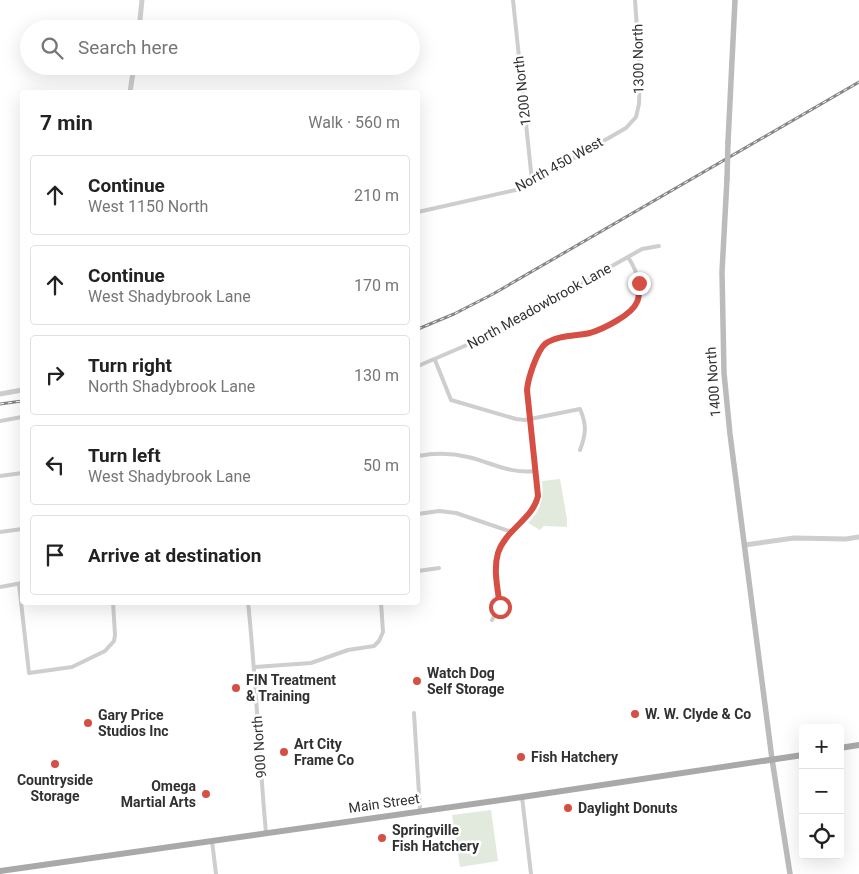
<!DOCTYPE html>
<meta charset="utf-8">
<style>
:root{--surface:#fff;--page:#f6f6f6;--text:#222;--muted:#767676;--line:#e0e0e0}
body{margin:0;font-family:Roboto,sans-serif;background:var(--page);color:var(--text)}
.controls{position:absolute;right:15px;bottom:15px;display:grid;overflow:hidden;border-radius:5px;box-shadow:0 5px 20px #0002}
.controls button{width:45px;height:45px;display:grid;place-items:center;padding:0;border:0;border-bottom:1px solid var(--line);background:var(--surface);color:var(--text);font:25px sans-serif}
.stop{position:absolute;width:15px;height:15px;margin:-11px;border:4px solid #d54f45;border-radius:50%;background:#fff}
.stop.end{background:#d54f45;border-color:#fff;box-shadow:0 1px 5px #0008}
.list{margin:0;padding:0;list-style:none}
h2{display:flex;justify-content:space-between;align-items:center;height:65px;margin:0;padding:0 20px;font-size:21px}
h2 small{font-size:16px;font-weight:400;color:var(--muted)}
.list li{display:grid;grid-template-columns:32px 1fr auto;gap:15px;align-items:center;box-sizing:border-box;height:80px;margin:0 10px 10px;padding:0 10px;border:1px solid var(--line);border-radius:5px}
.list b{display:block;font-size:19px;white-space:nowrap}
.list p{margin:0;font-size:16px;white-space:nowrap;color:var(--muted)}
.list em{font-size:16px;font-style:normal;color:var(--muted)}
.icon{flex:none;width:28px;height:28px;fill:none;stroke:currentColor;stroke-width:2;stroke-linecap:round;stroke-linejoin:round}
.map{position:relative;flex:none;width:859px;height:874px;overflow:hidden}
.search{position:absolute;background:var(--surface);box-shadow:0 5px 20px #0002;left:20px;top:20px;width:400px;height:55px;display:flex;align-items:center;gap:12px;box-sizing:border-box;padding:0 18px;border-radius:28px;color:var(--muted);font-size:19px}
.panel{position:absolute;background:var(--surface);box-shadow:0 5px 20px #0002;left:20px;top:90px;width:400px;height:515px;border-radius:5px}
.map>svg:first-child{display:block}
</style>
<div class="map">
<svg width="859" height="874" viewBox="0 0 859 874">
<rect width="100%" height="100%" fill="#fff"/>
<path fill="#e2e9dd" d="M 560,479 L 567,519 L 567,527 L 544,526 L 540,530 L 528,523 C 541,510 544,500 542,481 Z
M 491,810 L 498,861 L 460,867 L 452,815 Z"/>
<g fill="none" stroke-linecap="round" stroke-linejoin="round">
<path stroke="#cecece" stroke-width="4" d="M 513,0 L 532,181
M 418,212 L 520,189 L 626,128 L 636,117 L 639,104 L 640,71 L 635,0
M 435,360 L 451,400 L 516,419 L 525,420 L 580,409 C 587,425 586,434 580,450
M 418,366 L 490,335 L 642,249 L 659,246
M 0,421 L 22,417
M 418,456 C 434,453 451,453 468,457 C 493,463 509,474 536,471
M 0,476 L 22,473
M 418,514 L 439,511 L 456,513 L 512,532
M 0,532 L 22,529
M 418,571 L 439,568
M 19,584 L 29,673 L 72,667 L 105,651 L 114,641 L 115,635 L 113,602
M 0,587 L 22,583
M 248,602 C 256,679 259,756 266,833
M 492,620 L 499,607 L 496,568 L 498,552 L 505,540 L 535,507 L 538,496 L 527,396 C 526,384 536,350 547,343 C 559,335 577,336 591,332 C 600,330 608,325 616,320 C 622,317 630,313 634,307 C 645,292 637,271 628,257
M 255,667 L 311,663 L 348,650 L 374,646 L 379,641 L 383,632 L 381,602
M 414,713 L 420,810
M 522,797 L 531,874
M 212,841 L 216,874"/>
<path stroke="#cecece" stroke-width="5" d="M 139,29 L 142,0
M 130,92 L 134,66
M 0,394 L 22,390
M 745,545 L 794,538 L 846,539 L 859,537"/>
<path stroke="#bbb" stroke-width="5.5" d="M 728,142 L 735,0
M 727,179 L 722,272 L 724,373 L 730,434 L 772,759 L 790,874"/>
<path stroke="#a9a9a9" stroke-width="6" d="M 840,748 L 859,745
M 0,871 L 522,797 L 803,755"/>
<defs>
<path id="rail" d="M 418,329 L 454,314 L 493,294 L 859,82
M 0,404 L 22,401"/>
</defs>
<use href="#rail" stroke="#868686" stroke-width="3"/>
<use href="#rail" stroke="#fff" stroke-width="1" stroke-dasharray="4" stroke-linecap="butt"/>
<path stroke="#bbb" stroke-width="5.5" d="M 727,179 L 728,142"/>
</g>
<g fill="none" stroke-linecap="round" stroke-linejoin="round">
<path stroke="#d54f45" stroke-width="6" d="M 500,607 C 498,590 493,570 498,553 C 505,530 533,519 538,496 L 527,390 C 528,378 537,351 545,344 C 557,335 577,336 590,333 C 603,329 632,315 637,302 C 640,296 639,289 639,283"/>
</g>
<g fill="#d54f45" stroke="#fff" stroke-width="2">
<circle cx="417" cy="681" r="5"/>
<circle cx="236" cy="688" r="5"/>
<circle cx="635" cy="714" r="5"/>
<circle cx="88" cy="723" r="5"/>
<circle cx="284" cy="752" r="5"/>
<circle cx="521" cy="757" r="5"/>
<circle cx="55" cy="764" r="5"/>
<circle cx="206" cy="794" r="5"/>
<circle cx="568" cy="808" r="5"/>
<circle cx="382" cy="838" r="5"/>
</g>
<g text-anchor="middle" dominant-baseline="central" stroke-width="5" stroke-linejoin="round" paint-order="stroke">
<g font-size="14" fill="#313131" stroke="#fff">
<text transform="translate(638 59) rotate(-91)">1300 North</text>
<text transform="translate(522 91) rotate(-96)">1200 North</text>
<text transform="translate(559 164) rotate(-29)">North 450 West</text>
<text transform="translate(539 306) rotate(-29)">North Meadowbrook Lane</text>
<text transform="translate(713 382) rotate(-94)">1400 North</text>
<text transform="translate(259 747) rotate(-94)">900 North</text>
<text transform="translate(384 803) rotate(-8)">Main Street</text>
</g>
<g font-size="14" font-weight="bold" fill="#313131" stroke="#fff" text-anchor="start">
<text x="427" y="673">Watch Dog<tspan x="427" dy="16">Self Storage</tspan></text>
<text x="246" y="680">FIN Treatment<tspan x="246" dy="16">&amp; Training</tspan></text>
<text x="645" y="714">W. W. Clyde &amp; Co</text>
<text x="98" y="715">Gary Price<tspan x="98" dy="16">Studios Inc</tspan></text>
<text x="294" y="744">Art City<tspan x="294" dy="16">Frame Co</tspan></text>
<text x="531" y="757">Fish Hatchery</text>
<text x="55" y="780" text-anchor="middle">Countryside<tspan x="55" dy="16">Storage</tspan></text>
<text x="196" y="786" text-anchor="end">Omega<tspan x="196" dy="16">Martial Arts</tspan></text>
<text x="578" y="808">Daylight Donuts</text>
<text x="392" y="830">Springville<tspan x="392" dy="16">Fish Hatchery</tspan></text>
</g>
</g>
</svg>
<div class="controls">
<button>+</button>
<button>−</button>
<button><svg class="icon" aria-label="locate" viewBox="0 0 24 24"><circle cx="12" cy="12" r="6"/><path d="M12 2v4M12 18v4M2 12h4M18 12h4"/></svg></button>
</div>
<div class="stop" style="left:500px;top:607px"></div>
<div class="stop end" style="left:639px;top:283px"></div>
<div class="search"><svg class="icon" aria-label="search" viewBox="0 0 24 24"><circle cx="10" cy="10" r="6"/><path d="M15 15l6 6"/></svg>Search here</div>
<section class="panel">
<h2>7 min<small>Walk · 560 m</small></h2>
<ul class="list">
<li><svg class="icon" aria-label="ahead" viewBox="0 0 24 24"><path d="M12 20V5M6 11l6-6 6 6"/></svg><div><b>Continue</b><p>West 1150 North</p></div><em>210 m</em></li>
<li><svg class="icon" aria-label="ahead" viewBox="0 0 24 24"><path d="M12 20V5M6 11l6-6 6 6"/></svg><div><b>Continue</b><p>West Shadybrook Lane</p></div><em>170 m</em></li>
<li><svg class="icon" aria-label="right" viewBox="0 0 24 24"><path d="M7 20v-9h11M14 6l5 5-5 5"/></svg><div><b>Turn right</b><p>North Shadybrook Lane</p></div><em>130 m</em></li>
<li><svg class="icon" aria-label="left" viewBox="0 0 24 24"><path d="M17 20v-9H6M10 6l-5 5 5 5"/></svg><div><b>Turn left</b><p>West Shadybrook Lane</p></div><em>50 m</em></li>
<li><svg class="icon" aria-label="arrive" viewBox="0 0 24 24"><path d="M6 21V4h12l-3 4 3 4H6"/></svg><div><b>Arrive at destination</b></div></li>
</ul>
</section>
</div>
